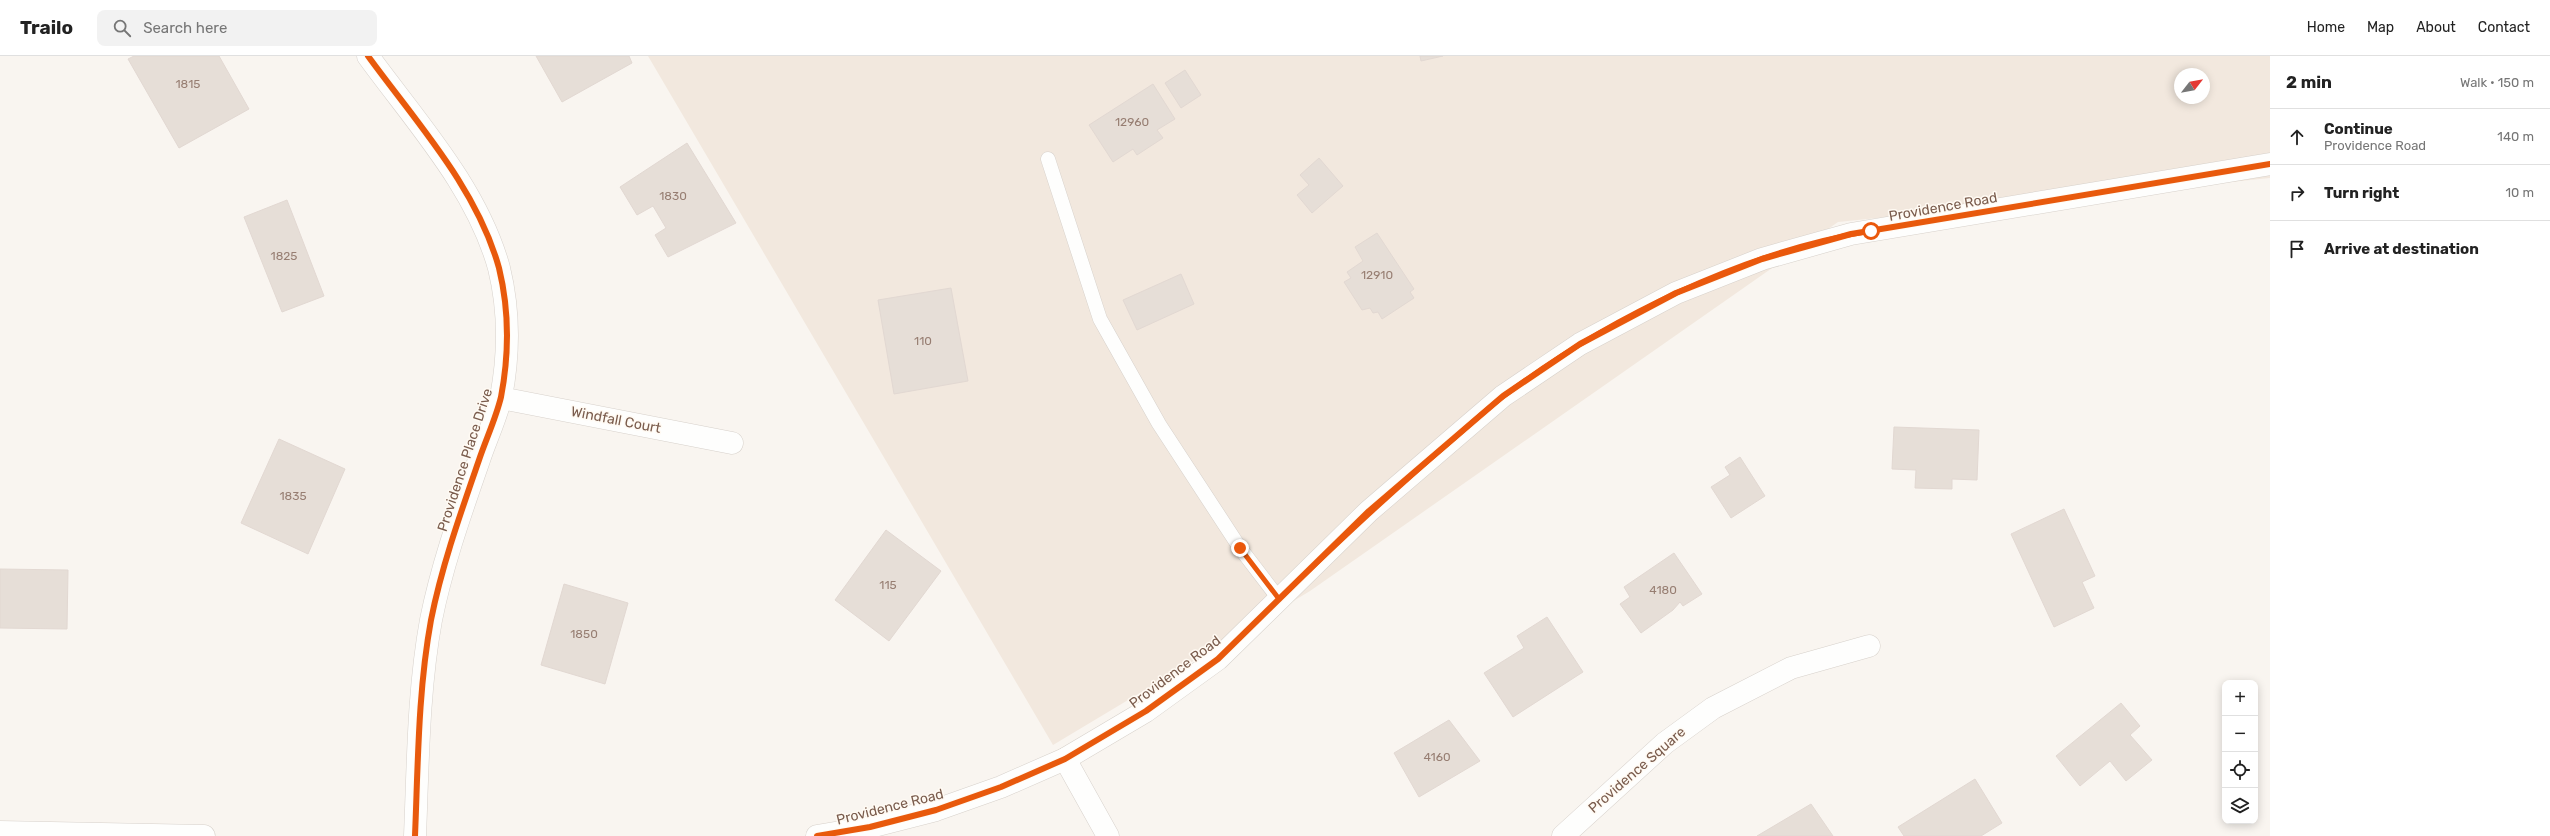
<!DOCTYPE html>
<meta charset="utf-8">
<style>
:root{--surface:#fff;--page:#f2f2f2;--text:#222;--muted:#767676;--line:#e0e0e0}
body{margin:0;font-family:Rubik,sans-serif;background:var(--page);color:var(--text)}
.controls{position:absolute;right:12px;bottom:12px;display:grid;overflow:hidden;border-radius:8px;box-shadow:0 2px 10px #0003}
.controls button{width:36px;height:36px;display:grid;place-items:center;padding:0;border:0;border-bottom:1px solid var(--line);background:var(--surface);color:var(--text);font:20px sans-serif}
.compass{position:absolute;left:2174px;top:12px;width:36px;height:36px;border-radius:50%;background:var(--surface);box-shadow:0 2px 10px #0003;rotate:59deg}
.stop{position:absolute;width:12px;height:12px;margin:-9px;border:3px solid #ea580c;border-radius:50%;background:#fff}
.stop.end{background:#ea580c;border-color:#fff;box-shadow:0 1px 4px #0008}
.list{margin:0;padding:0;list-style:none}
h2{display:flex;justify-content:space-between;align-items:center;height:52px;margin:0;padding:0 16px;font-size:17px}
h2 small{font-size:13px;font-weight:400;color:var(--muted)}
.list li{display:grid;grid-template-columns:26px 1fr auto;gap:12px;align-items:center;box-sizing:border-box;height:56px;padding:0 16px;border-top:1px solid var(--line)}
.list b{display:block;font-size:15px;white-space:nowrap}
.list p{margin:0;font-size:13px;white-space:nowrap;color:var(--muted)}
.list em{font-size:13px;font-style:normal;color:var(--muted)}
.icon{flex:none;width:22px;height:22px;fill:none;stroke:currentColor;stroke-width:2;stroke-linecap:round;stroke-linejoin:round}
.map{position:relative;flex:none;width:2270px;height:780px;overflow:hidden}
header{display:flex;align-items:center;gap:24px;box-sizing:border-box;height:56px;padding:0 20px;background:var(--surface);border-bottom:1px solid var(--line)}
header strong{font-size:19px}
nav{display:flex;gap:22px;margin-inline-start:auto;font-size:14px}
.search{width:280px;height:36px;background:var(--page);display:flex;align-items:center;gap:10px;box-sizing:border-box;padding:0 14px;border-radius:8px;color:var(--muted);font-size:15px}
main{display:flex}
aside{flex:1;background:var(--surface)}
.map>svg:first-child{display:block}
</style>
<header>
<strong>Trailo</strong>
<div class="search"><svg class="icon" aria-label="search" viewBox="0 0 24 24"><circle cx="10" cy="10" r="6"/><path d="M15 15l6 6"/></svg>Search here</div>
<nav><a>Home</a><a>Map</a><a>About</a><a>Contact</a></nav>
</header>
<main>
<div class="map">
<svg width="2270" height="780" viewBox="0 0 2270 780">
<rect width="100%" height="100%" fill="#f9f5f0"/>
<path fill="#f2e8de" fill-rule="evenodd" d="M 648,0 L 2270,0 L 2270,122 L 1838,166 L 1310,535 L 1053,689 ZM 2180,18 L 2204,18 L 2204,42 L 2180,42 Z"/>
<path fill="#e6ded7" stroke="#e2d8d2" d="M 134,0 L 219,0 L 249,53 L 179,92 L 128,3 Z
M 536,0 L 629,0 L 632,7 L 562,46 Z
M 1420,0 L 1443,0 L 1421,5 Z
M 1185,14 L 1201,39 L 1181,52 L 1165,27 Z
M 1153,28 L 1175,63 L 1157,74 L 1163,82 L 1137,99 L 1133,93 L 1113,106 L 1089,69 Z
M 687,87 L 736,167 L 668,201 L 655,179 L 666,172 L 653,150 L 637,159 L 620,131 Z
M 1319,102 L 1343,130 L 1312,157 L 1297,139 L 1309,129 L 1300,119 Z
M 287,144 L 324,240 L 282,256 L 244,161 Z
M 1377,177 L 1414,233 L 1410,236 L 1414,242 L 1382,263 L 1378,256 L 1373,257 L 1370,252 L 1362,254 L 1344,226 L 1351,222 L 1347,216 L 1363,205 L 1355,191 Z
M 1181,218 L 1194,248 L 1137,274 L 1123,244 Z
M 951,232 L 968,325 L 894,338 L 878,244 Z
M 1894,371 L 1979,374 L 1977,424 L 1952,423 L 1952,433 L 1915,432 L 1916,414 L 1892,413 Z
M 279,383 L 345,413 L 308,498 L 241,467 Z
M 1740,401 L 1765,440 L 1731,462 L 1711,431 L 1730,419 L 1725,411 Z
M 2064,453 L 2095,520 L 2082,526 L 2094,552 L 2054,571 L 2011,478 Z
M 886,474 L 941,515 L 889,585 L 835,544 Z
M 1674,497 L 1702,538 L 1683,550 L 1680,546 L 1673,554 L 1641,577 L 1620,548 L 1630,541 L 1624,531 Z
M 0,513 L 68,514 L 67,573 L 0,572 Z
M 564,528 L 628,547 L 605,628 L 541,609 Z
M 1547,561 L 1583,616 L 1513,661 L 1484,617 L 1524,592 L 1517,580 Z
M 2121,647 L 2140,670 L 2130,679 L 2152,704 L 2126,725 L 2110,705 L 2080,730 L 2056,700 Z
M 1449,664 L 1480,705 L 1419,741 L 1394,697 Z
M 1975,723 L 2002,767 L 1981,780 L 1904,780 L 1898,771 Z
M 1811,748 L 1833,780 L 1757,780 Z"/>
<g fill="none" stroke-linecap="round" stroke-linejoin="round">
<defs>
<path id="service" d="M 1048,103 L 1100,263 L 1159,368 L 1240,492 L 1279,543"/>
<path id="minor" d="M 368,0 C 416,66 477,132 499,212 C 509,253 509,299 501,341 C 496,362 486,383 479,404 C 461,456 442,509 431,564 C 418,635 418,708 415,780
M 501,342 L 732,387
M 1065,703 L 1108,780
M 1563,780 L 1665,687 L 1713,652 L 1791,612 L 1869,590"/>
<path id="tertiary" d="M 0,776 L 204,780
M 817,780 L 870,771 L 936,754 L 1001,731 L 1065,703 L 1146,655 L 1218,603 L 1369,455 L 1503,340 L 1580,288 L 1676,237 L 1762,203 L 1851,178 L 2270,108"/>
</defs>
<use href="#service" stroke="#d7d1cb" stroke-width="15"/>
<use href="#minor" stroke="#d7d1cb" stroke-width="23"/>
<use href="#tertiary" stroke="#d7d1cb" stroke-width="23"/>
<use href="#service" stroke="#fefefd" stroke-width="14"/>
<use href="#minor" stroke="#fefefd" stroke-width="22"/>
<use href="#tertiary" stroke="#fefefd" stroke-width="22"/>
<defs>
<path id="cycleway" d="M 368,0 C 416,66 477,132 499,212 C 509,253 509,299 501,341 C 496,362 486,383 479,404 C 461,456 442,509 431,564 C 418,635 418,708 415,780
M 817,780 L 870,771 L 936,754 L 1001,731 L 1065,703 L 1146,655 L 1218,603 L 1369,455 L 1503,340 L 1580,288 L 1676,237 L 1762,203 L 1851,178 L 2270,108"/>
</defs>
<use href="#cycleway" stroke="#fffaf3" stroke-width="8"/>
<use href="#cycleway" stroke="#e8590c" stroke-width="6"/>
</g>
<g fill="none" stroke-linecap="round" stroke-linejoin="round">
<path stroke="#ea580c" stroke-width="5" d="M 1240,492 L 1279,543 C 1333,491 1387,440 1444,391 C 1464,374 1483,356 1504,340 C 1606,263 1744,195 1871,175"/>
</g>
<g text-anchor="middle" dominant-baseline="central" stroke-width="3" stroke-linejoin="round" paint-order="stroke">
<g font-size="12" fill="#977e72">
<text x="188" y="28">1815</text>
<text x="1132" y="66">12960</text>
<text x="673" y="140">1830</text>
<text x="284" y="200">1825</text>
<text x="1377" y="219">12910</text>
<text x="923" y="285">110</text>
<text x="293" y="440">1835</text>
<text x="888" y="529">115</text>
<text x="1663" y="534">4180</text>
<text x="584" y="578">1850</text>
<text x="1437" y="701">4160</text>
</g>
<g font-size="14" fill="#7a5c4d" stroke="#fffaf3">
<text transform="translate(1943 151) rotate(-10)">Providence Road</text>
<text transform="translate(616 364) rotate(11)">Windfall Court</text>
<text transform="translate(465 404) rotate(-72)">Providence Place Drive</text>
<text transform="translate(1175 616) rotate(-37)">Providence Road</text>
<text transform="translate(1637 714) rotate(-41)">Providence Square</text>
<text transform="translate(890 751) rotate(-14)">Providence Road</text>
</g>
</g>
</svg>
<div class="controls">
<button>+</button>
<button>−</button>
<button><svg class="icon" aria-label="locate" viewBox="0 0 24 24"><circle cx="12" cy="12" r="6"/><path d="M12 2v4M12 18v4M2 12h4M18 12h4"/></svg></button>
<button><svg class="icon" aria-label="layers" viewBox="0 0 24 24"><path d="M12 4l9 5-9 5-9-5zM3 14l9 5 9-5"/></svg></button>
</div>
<svg class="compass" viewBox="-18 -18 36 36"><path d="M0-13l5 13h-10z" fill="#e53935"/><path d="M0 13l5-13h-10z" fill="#767676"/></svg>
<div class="stop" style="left:1871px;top:175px"></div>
<div class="stop end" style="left:1240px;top:492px"></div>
</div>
<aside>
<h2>2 min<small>Walk · 150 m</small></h2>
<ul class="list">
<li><svg class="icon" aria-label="ahead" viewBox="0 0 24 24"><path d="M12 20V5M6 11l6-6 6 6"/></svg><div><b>Continue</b><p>Providence Road</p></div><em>140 m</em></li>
<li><svg class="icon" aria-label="right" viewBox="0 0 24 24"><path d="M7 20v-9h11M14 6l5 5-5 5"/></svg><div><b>Turn right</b></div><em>10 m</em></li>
<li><svg class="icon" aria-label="arrive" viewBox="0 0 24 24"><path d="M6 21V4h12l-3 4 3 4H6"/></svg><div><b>Arrive at destination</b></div></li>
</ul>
</aside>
</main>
